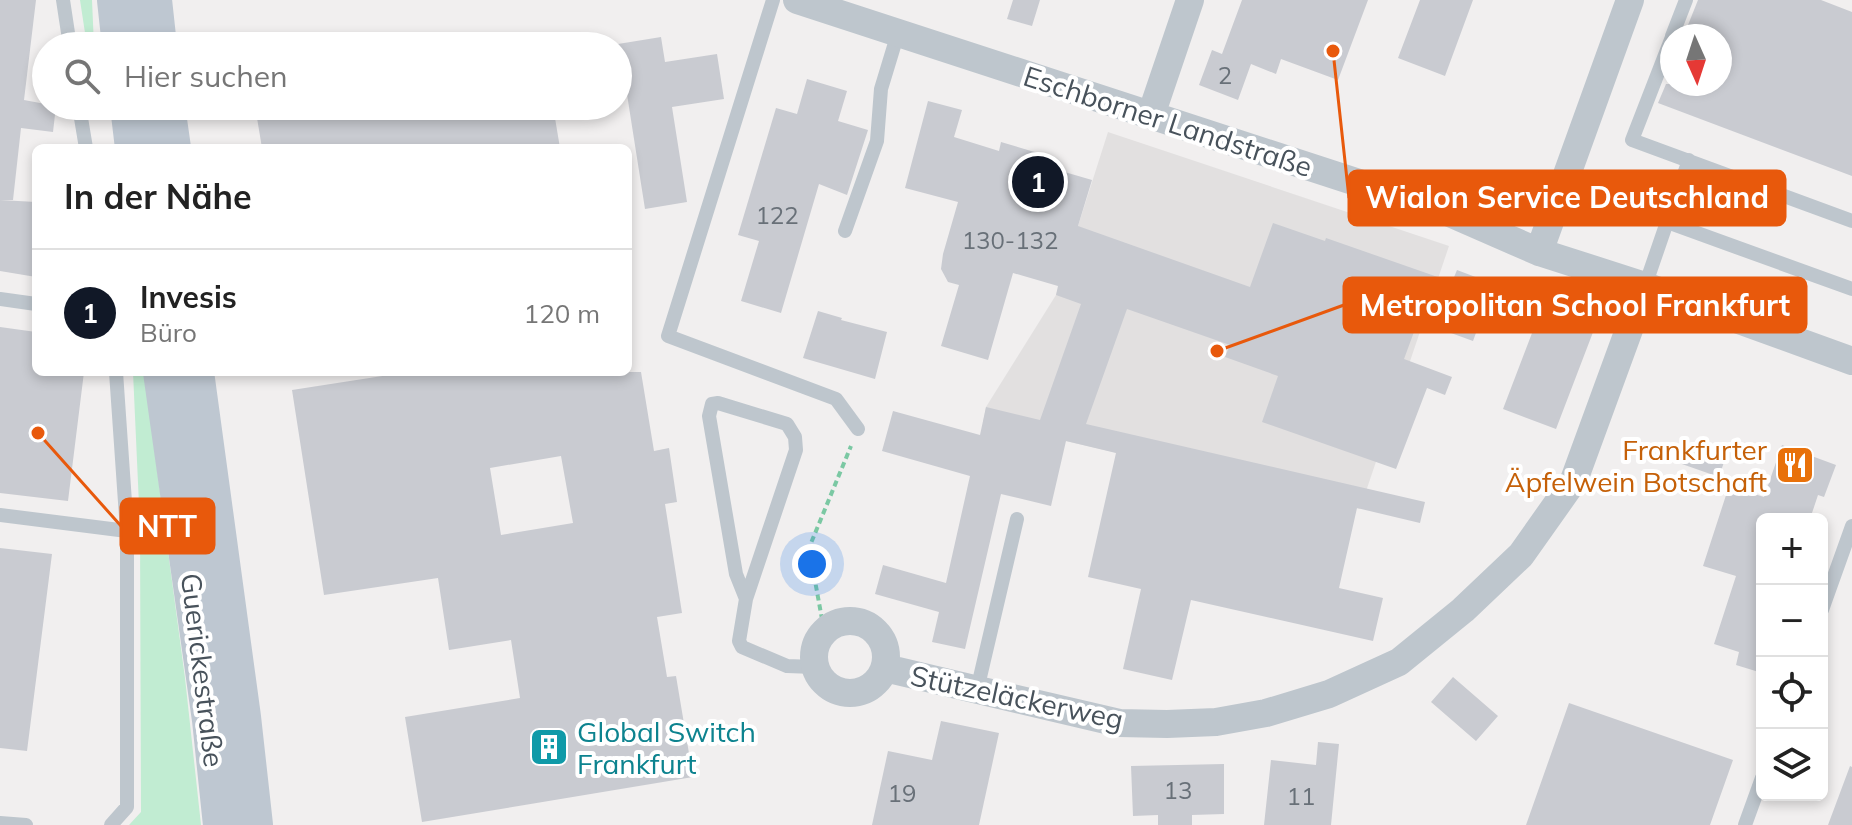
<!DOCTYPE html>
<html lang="de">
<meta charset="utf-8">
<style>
:root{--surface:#fff;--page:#f2f2f2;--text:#222;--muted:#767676;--line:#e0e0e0;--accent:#111827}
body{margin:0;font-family:Mulish,sans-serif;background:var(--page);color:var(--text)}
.controls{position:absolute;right:24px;bottom:24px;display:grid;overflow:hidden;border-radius:12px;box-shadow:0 4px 12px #0003}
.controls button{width:72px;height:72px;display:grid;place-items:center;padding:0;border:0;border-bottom:2px solid var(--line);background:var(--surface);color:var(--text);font:40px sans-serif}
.compass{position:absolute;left:1660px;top:24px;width:72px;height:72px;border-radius:50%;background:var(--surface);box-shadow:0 4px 12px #0003;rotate:177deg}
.you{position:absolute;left:812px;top:564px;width:28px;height:28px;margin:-20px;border:6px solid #fff;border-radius:50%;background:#1a73e8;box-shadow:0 0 0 12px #1a73e833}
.badge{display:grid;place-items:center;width:52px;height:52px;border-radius:50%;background:var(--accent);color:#fff;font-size:26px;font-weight:700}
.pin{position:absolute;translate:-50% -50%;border:4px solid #fff;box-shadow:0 2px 8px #0006}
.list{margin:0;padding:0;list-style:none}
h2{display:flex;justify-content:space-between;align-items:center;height:104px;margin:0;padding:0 32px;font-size:34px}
h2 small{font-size:26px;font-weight:400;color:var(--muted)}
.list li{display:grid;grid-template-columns:52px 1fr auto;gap:24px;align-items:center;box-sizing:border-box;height:128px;padding:0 32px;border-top:2px solid var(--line)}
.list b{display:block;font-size:30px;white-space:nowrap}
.list p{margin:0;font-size:26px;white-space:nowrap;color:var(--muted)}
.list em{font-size:26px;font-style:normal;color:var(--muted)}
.icon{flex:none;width:44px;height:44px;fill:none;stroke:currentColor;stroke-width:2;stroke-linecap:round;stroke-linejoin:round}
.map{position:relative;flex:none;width:1852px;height:825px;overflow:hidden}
.search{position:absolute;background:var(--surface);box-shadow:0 4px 12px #0003;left:32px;top:32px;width:600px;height:88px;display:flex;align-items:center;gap:20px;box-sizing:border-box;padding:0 28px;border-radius:44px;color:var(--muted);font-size:30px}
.panel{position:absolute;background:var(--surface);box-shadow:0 4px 12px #0003;left:32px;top:144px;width:600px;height:232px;border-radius:12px}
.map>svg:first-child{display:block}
</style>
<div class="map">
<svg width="1852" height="825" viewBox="0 0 1852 825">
<rect width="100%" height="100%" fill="#f1efef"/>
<path fill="#e2e0e0" d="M 1108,132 L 1449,246 L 1360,509 L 983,422 L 986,407 L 1056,295 Z"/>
<path fill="#c1ecd2" d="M 80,0 L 92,0 L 94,46 L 87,46 Z
M 133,372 L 144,372 L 185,678 L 201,825 L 129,825 L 141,812 L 140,527 Z"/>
<path fill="#c9cbd1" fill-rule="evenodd" d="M 0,0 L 36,0 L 24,100 L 56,106 L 53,132 L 21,128 L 13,200 L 0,200 Z
M 1013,0 L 1040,0 L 1032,26 L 1007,19 Z
M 1242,0 L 1368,0 L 1338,80 L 1281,59 L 1276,74 L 1251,64 L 1238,100 L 1199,85 L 1212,50 L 1222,54 Z
M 1420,0 L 1473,0 L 1445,76 L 1398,58 Z
M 1698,0 L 1821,0 L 1852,12 L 1852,176 L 1658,103 L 1666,84 L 1720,84 L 1720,36 L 1688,36 L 1688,25 Z
M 661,37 L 665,62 L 717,54 L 724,99 L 672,107 L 687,202 L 645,209 L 626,88 L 618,89 L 618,44 Z
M 807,79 L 847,91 L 838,121 L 868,130 L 847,195 L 819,184 L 781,313 L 741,301 L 759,241 L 738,235 L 776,108 L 797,114 Z
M 928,101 L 962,110 L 954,137 L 999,151 L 1001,142 L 1048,156 L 1044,166 L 1092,180 L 1078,226 L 1250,287 L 1273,223 L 1325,241 L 1326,238 L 1452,282 L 1457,270 L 1494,284 L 1473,341 L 1418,321 L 1404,359 L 1452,377 L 1445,395 L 1427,388 L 1396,469 L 1262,422 L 1278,376 L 1225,357 L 1230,345 L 1127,309 L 1086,424 L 1425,502 L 1420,523 L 1357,508 L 1339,588 L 1383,598 L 1373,641 L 1191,600 L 1172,680 L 1123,669 L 1141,589 L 1088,577 L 1116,453 L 1066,441 L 1051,506 L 1001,494 L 965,649 L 932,642 L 939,612 L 875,594 L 883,565 L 946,583 L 970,476 L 882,451 L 893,411 L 980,435 L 986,407 L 1040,420 L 1081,304 L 1056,295 L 1058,286 L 1013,273 L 988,360 L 941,346 L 959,285 L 948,282 L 941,269 L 943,254 L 958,202 L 905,188 Z
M 255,106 L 553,106 L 560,148 L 262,148 Z
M 0,200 L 36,202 L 36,277 L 0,271 Z
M 1542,307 L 1595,327 L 1556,429 L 1503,409 Z
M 818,311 L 842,318 L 841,320 L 887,332 L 875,379 L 803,358 Z
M 0,327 L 36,332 L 36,372 L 84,372 L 68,501 L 0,493 Z
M 408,372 L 641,372 L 654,451 L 669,448 L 677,502 L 665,504 L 682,613 L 657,617 L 667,677 L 676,676 L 693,777 L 422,822 L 405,717 L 520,698 L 511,640 L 449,650 L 438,578 L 324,595 L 292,390 ZM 561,456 L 573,523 L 501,535 L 490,468 Z
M 1686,442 L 1726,456 L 1719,477 L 1679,463 Z
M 1782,445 L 1836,465 L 1824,497 L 1818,495 L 1810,519 L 1762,519 L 1762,673 L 1736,665 L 1739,652 L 1714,644 L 1736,576 L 1703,566 L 1729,486 L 1764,497 Z
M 0,548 L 52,554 L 27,751 L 0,748 Z
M 1453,677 L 1498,716 L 1476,741 L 1431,702 Z
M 1569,703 L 1733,760 L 1710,825 L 1526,825 Z
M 941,721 L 999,733 L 979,825 L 872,825 L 888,751 L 932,760 Z
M 1318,742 L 1339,744 L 1331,825 L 1264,825 L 1271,760 L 1316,765 Z
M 1224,764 L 1224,814 L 1192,815 L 1192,825 L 1158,825 L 1158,815 L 1133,816 L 1131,766 Z
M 1850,766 L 1852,767 L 1852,825 L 1828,825 Z"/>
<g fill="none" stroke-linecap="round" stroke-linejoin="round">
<path stroke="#7bc8a3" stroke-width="4" stroke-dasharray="6 4" stroke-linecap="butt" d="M 824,630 L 809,548 L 851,446"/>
<path stroke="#bec6cd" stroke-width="14" d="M 63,0 L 70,46
M 773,0 L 668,336 L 836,399 L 858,429
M 1672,36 L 1686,0
M 1672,37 L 1632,140 L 1852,221
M 79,106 L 86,148
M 1667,222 L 1689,160
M 845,231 L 877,141 L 881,89 L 898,33
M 1645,286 L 1667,222 L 1852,289
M 0,299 L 36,304
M 0,515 L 127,531
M 746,599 L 736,574 L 709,416 L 712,404 L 718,403 L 787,424 L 795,437 L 796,450 L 746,599 L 739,641 L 742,647 L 787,666 L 814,667
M 1822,610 L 1852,526
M 977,690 L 1017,519
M 0,823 L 26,825
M 111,825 L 127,807 L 127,531 L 116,372
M 1745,825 L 1762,778"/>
<path stroke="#bec6cd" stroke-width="28" d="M 797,0 L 1445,211 L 1539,252 L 1645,286 L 1852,361
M 1151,115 L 1190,0
M 1539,252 L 1630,0
M814 657a36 36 0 1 1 72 0a36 36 0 1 1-72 0Z
M 885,668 L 1119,723 L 1167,724 L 1216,722 L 1266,713 L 1329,694 L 1399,662 L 1463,610 L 1521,555 L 1574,480 L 1645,286"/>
<path stroke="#bec7d1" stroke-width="40" d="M 117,0 L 122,46
M 152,0 L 157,46
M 130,106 L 135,148
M 165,106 L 171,148
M 163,372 L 212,720 L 223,825
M 194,372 L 241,717 L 253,825"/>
</g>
<defs>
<symbol id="restaurant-square" viewBox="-11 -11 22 22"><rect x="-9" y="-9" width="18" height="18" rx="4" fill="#e8710a" stroke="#fff"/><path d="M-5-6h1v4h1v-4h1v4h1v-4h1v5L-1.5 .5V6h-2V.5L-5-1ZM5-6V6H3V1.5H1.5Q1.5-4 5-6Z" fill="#fff"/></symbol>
<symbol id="building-square" viewBox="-11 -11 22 22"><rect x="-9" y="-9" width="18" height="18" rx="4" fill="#0f9aa8" stroke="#fff"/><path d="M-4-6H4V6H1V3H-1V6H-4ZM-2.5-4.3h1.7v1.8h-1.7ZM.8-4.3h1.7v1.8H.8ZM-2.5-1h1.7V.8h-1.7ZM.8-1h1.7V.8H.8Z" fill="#fff"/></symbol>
</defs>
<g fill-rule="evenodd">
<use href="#restaurant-square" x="1773" y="443" width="44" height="44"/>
<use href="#building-square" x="527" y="725" width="44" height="44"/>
</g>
<g text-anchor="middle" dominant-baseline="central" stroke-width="8" stroke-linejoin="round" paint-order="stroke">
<g font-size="24" fill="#687078">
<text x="1225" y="75">2</text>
<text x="777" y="215">122</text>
<text x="1010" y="240">130-132</text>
<text x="1178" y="790">13</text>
<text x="902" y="793">19</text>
<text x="1301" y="796">11</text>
</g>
<g font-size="28" fill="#48525b" stroke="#fff">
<text transform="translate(1168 121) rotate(18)">Eschborner Landstraße</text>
<text transform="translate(203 670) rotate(83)">Guerickestraße</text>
<text transform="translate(1017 697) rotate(12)">Stützeläckerweg</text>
</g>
<g font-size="28" fill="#c56008" stroke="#fff" text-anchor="end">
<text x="1767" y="449">Frankfurter<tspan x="1767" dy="32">Äpfelwein Botschaft</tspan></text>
</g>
<g font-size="28" fill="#0d838f" stroke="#fff" text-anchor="start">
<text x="577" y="731">Global Switch<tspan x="577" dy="32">Frankfurt</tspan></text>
</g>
</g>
<path fill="none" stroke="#e8590c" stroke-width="3" d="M1333 51L1349 198M1217 351L1344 305M38 433L121 526"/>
<g fill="#e8590c" stroke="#fff" stroke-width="3">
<circle cx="1333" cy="51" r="8"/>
<circle cx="1217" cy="351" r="8"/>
<circle cx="38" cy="433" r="8"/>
</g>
<g fill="#e8590c" stroke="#e8590c" stroke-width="3">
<rect x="1349" y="171" width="436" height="54" rx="8"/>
<rect x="1344" y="278" width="462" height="54" rx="8"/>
<rect x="121" y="499" width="93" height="54" rx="8"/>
</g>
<g font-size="30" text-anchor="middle" font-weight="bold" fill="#fff">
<text x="1567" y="208">Wialon Service Deutschland</text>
<text x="1575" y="316">Metropolitan School Frankfurt</text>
<text x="167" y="537">NTT</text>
</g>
</svg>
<div class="controls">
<button>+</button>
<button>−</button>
<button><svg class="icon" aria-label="locate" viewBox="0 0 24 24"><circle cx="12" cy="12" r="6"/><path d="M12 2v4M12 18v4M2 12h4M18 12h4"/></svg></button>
<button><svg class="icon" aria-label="layers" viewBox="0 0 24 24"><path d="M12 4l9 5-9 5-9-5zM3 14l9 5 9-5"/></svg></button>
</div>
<svg class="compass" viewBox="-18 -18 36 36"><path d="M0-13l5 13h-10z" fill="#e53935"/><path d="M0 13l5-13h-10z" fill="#767676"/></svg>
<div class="you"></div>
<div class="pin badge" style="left:1038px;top:182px">1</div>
<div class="search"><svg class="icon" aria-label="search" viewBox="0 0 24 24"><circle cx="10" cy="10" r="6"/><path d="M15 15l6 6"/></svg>Hier suchen</div>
<section class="panel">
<h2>In der Nähe<small></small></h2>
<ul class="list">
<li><span class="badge">1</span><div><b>Invesis</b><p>Büro</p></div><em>120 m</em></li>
</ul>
</section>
</div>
